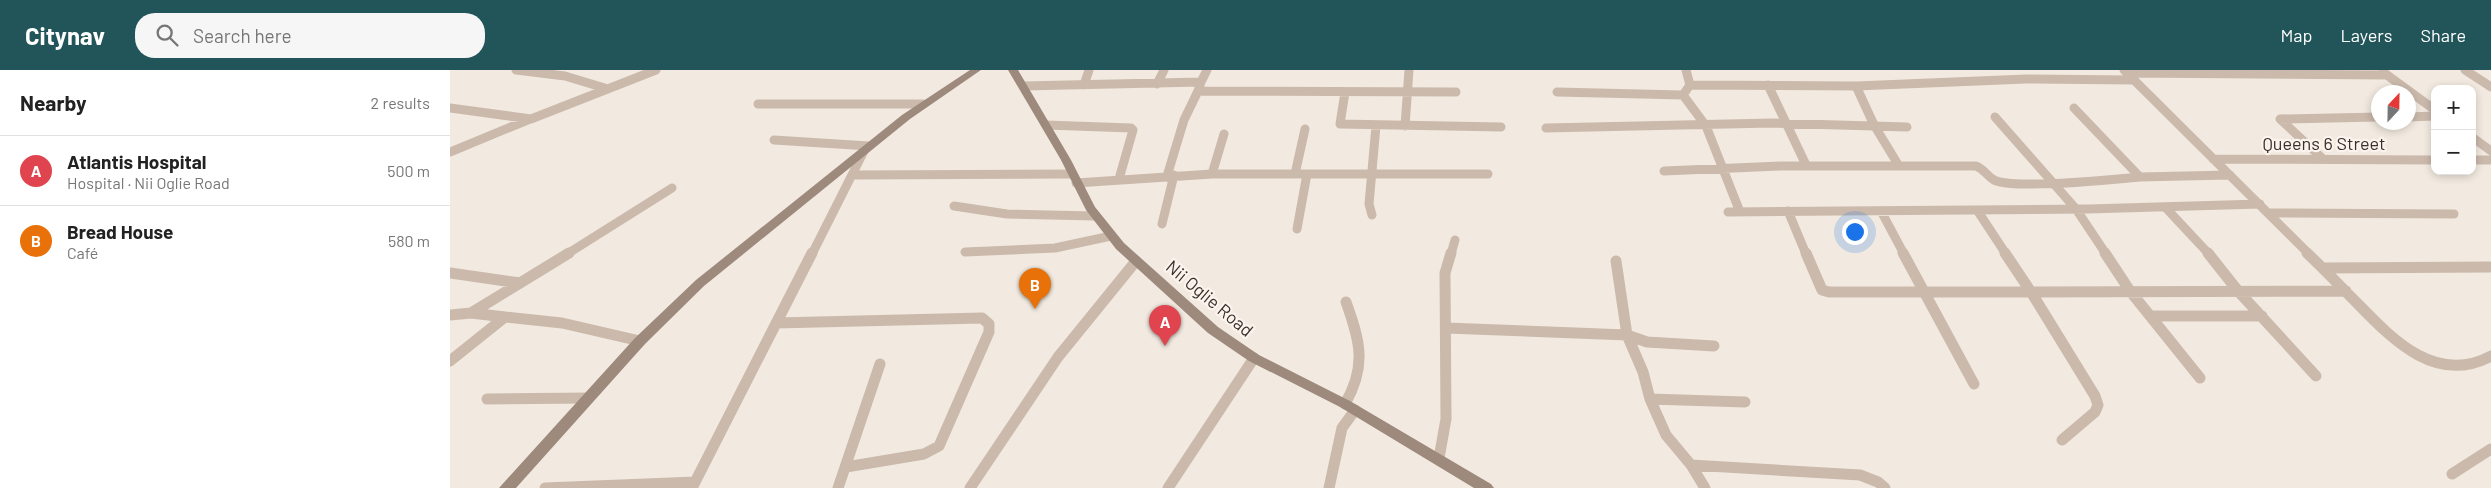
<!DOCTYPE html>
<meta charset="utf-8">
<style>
:root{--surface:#fff;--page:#f6f6f6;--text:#222;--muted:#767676;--line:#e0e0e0;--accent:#215559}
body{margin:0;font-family:Barlow,sans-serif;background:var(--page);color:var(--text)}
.controls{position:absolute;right:15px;top:15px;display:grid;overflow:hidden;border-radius:10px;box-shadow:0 2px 8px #0003}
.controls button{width:45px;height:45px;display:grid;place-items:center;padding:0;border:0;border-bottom:1px solid var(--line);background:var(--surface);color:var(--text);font:25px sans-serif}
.compass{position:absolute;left:1921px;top:15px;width:45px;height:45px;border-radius:50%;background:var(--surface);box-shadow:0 2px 8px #0003;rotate:22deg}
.you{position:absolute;left:1404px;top:161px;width:18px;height:18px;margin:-12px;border:4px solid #fff;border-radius:50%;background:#1a73e8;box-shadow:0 0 0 8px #1a73e833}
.badge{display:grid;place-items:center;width:32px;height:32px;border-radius:50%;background:var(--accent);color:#fff;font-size:16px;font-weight:700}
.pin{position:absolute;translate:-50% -41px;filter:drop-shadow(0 1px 2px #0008)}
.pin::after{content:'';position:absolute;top:26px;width:18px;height:15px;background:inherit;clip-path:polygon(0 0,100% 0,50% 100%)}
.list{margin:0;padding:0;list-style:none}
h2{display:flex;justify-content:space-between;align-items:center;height:65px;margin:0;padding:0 20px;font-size:21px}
h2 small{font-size:16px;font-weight:400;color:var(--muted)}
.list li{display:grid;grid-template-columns:32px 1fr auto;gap:15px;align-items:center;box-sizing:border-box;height:70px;padding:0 20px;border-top:1px solid var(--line)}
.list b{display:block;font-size:19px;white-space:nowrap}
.list p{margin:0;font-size:16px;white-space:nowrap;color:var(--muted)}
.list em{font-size:16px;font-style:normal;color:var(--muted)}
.icon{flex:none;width:28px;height:28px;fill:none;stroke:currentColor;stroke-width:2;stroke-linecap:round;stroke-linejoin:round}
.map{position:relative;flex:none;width:2041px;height:418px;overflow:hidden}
header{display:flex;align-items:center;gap:30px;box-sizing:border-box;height:70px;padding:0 25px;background:var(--accent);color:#fff}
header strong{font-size:24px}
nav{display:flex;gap:28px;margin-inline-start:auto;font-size:18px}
.search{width:350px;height:45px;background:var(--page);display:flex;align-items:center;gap:12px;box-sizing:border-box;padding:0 18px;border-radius:20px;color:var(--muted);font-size:19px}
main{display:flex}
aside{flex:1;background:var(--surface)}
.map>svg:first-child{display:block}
</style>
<header>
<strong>Citynav</strong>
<div class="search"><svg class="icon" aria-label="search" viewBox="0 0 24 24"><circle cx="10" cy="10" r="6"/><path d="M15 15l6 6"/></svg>Search here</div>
<nav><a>Map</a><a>Layers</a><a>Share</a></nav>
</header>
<main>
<aside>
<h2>Nearby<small>2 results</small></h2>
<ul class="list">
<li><span class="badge" style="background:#e0444e">A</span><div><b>Atlantis Hospital</b><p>Hospital · Nii Oglie Road</p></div><em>500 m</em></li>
<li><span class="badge" style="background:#e8710a">B</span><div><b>Bread House</b><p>Café</p></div><em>580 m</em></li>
</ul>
</aside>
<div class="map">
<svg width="2041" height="418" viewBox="0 0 2041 418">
<rect width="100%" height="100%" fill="#f2eae0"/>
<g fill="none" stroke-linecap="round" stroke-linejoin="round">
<path stroke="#cbbaac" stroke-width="9" d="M 66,0 L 115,6 L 158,19
M 1236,0 L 1240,15 L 1233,25 L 1256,56 L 1290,142
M 1674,0 L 1859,184
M 2015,0 L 2041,17
M 1933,2 L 1985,40
M 1677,3 L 1937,5
M 751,12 L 748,21 L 1006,22
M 707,14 L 714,0
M 634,15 L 639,0
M 1240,15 L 1406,16 L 1576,9 L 1683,10
M 1318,15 L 1356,95
M 573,16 L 751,12 L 757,0
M 1406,16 L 1424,55 L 1449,96
M 895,22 L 890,54 L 1051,57
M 1107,22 L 1233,25
M 308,34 L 473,34
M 0,38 L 81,49 L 206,0
M 1624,38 L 1690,107 L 1780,105
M 1545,47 L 1626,139 L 1656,184
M 1958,47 L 1985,46
M 596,55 L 681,58 L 683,60 L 669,109
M 955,56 L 959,0
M 1096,58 L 1322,53 L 1457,57
M 2022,67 L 2041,81
M 324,70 L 419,76
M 0,82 L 80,49
M 1763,89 L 1985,90
M 1873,89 L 1830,49 L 1928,47
M 2022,90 L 2041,90
M 1214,101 L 1331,96 L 1526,96 C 1534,99 1537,106 1544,110 C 1562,120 1665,109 1690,107
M 762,104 L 774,64
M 845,104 L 855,59
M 402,105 L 621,104
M 717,106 L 734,50 L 748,21
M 626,113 L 762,104 L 1038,104
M 504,136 L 557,144 L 645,146
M 1715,137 L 1759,184
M 1527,140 L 1556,184
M 1338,141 L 1356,184
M 1431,141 L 1454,184
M 1278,142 L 1638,139 L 1810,134
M 1819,143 L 2004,144
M 922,145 L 919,134 L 926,56
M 712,154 L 724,105
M 847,159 L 857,104
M 515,182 L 605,178 L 661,166
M 117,184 L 222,118
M 362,184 L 414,81
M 1001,184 L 1005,170"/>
<path stroke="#cbbaac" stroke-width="11" d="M 1356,183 L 1372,220 L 1379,222 L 1581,222 L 1555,183
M 1453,183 L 1524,314
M 1655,183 L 1680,221 L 1750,308
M 1758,183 L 1788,221 L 1866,306
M 1857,183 C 1875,200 1892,218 1909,235 C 1944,271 1987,315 2041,286
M 1166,191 L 1177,265 L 1193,302 L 1200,329 L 1216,365 L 1241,395 L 1255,418
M 1873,198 L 2041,197
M 0,203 L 70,213 L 21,243
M 70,213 L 119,183
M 0,245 L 21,243 L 55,247
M 1703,246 L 1812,246
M 326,253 L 532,248 L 539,254 L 539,262 L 489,376 L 474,384 L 396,397
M 996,258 L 1177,265 L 1197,272 L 1264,276
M 0,291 L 55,247 L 112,253 L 190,271
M 37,329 L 138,328
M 1200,329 L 1295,332
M 895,334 C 917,296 910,271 896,232
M 1612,370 L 1645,342 L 1648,335 L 1645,326 L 1581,222 L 1896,221
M 989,388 L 996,349 L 995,203 L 1001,183
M 1241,395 L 1410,405 L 1428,412 L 1435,418
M 2002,404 L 2041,379
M 95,418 L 245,412
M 242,418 L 362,183
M 388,418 L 430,294
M 520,418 L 608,287 L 686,191
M 718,418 L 804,288
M 879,418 L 892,358 L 905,340"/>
<path fill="#9e8a7d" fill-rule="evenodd" d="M 520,0 L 531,0 L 460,49 L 254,216 L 195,274 L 66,418 L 49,418 L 185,268 L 246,210 L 452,45 Z
M 558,0 L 568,0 L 621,90 L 645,137 L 674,173 L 768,257 L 809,285 L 900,331 L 1041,414 L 1044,418 L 1024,418 L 890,337 L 799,291 L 758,263 L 666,179 L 636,140 L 611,90 Z"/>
</g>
<g text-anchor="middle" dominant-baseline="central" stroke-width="4.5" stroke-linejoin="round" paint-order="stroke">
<g font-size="18" fill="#392f2b" stroke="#faf4ed">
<text x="1874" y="73">Queens 6 Street</text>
<text transform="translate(760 228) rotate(40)">Nii Oglie Road</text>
</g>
</g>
</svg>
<div class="controls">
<button>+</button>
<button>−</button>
</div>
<svg class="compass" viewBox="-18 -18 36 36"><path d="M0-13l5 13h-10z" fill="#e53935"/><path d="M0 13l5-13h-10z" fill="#767676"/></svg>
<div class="you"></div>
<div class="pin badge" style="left:715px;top:276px;background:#e0444e">A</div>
<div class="pin badge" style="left:585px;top:239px;background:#e8710a">B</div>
</div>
</main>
